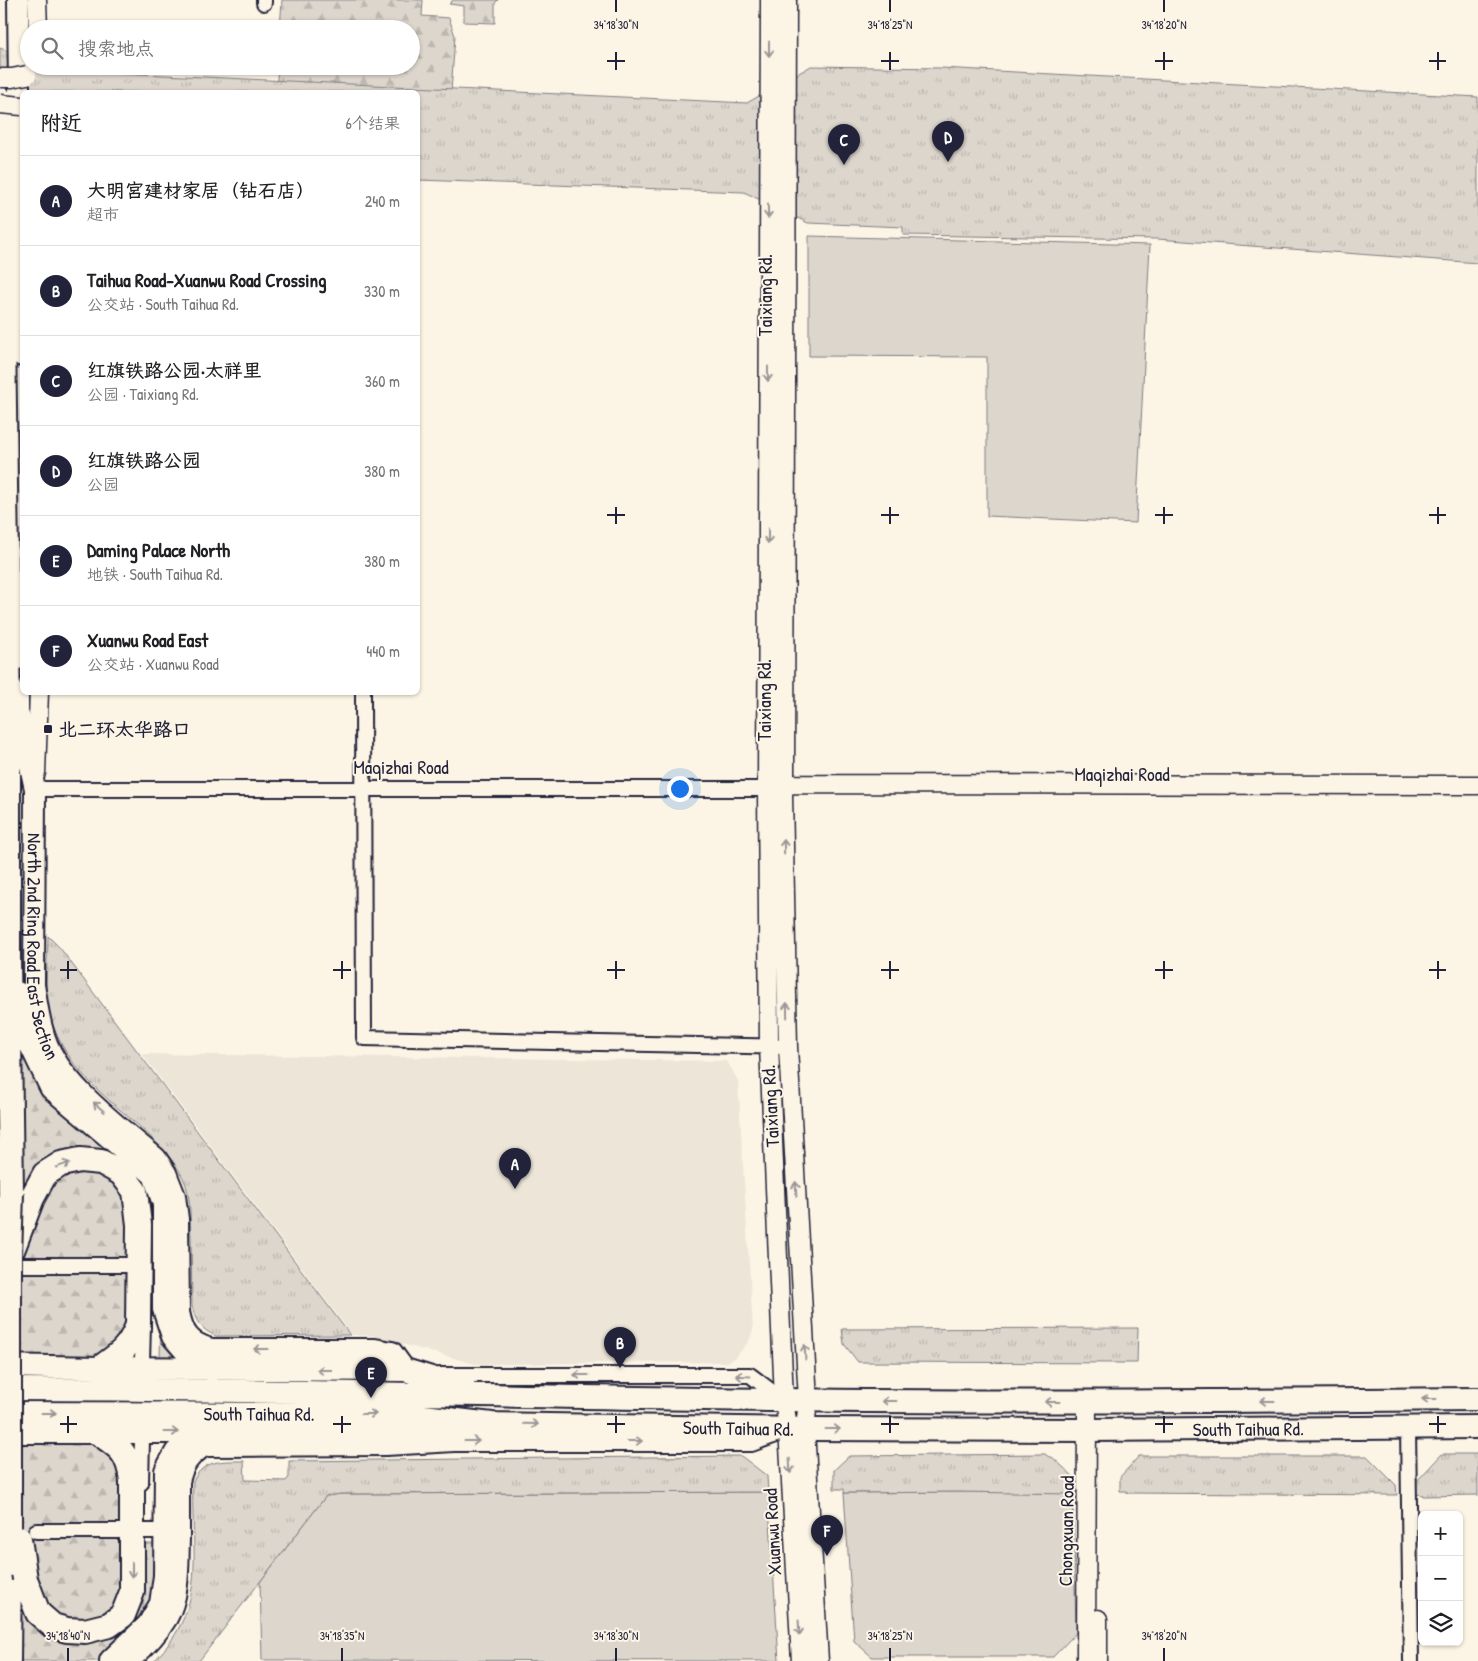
<!DOCTYPE html>
<html lang="zh">
<meta charset="utf-8">
<style>
:root{--surface:#fff;--page:#f2f2f2;--text:#202124;--muted:#757577;--line:#e0e0e0;--accent:#22223b}
body{margin:0;font-family:"Patrick Hand","LXGW WenKai TC",sans-serif;background:var(--page);color:var(--text)}
.controls{position:absolute;right:15px;bottom:15px;display:grid;overflow:hidden;border-radius:8px;box-shadow:0 1px 4px #0004}
.controls button{width:45px;height:45px;display:grid;place-items:center;padding:0;border:0;border-bottom:1px solid var(--line);background:var(--surface);color:var(--text);font:25px sans-serif}
.you{position:absolute;left:679px;top:788px;width:18px;height:18px;margin:-12px;border:4px solid #fff;border-radius:50%;background:#1a73e8;box-shadow:0 0 0 8px #1a73e833}
.badge{display:grid;place-items:center;width:32px;height:32px;border-radius:50%;background:var(--accent);color:#fff;font-size:16px;font-weight:700}
.pin{position:absolute;translate:-50% -41px;filter:drop-shadow(0 1px 2px #0008)}
.pin::after{content:'';position:absolute;top:26px;width:18px;height:15px;background:inherit;clip-path:polygon(0 0,100% 0,50% 100%)}
.list{margin:0;padding:0;list-style:none}
h2{display:flex;justify-content:space-between;align-items:center;height:65px;margin:0;padding:0 20px;font-size:21px}
h2 small{font-size:16px;font-weight:400;color:var(--muted)}
.list li{display:grid;grid-template-columns:32px 1fr auto;gap:15px;align-items:center;box-sizing:border-box;height:90px;padding:0 20px;border-top:1px solid var(--line)}
.list b{display:block;font-size:19px;white-space:nowrap}
.list p{margin:0;font-size:16px;white-space:nowrap;color:var(--muted)}
.list em{font-size:16px;font-style:normal;color:var(--muted)}
.icon{flex:none;width:28px;height:28px;fill:none;stroke:currentColor;stroke-width:2;stroke-linecap:round;stroke-linejoin:round}
.map{position:relative;flex:none;width:1478px;height:1661px;overflow:hidden}
.search{position:absolute;background:var(--surface);box-shadow:0 1px 4px #0004;left:20px;top:20px;width:400px;height:55px;display:flex;align-items:center;gap:12px;box-sizing:border-box;padding:0 18px;border-radius:28px;color:var(--muted);font-size:19px}
.panel{position:absolute;background:var(--surface);box-shadow:0 1px 4px #0004;left:20px;top:90px;width:400px;height:605px;border-radius:8px}
.map>svg:first-child{display:block}
</style>
<div class="map">
<svg width="1478" height="1661" viewBox="0 0 1478 1661">
<defs>
<pattern id="forest-firs" width="22" height="20" patternUnits="userSpaceOnUse" patternTransform="scale(1.25)"><rect width="22" height="20" fill="#dcd6cc"/><path d="M5 1l3.5 6h-7zM16 11l3.5 6h-7z" fill="#bcb7b0"/></pattern>
<pattern id="park-tufts" width="24" height="20" patternUnits="userSpaceOnUse" patternTransform="scale(1.25)"><rect width="24" height="20" fill="#dcd6cc"/><path d="M3 7l-1-3M5 7V3M7 7l1-3M15 17l-1-3M17 17v-4M19 17l1-3" fill="none" stroke="#bcb7b0"/></pattern>
</defs>
<rect width="100%" height="100%" fill="#fcf5e5"/>
<filter id="ink" filterUnits="userSpaceOnUse"><feTurbulence type="fractalNoise" baseFrequency=".02" numOctaves="2"/><feDisplacementMap in="SourceGraphic" scale="10" xChannelSelector="R" yChannelSelector="G"/><feConvolveMatrix kernelMatrix="1 2 1 2 8 2 1 2 1" color-interpolation-filters="sRGB"/></filter>
<g filter="url(#ink)">
<path fill="#ece5d8" d="M 142,1054 L 727,1061 L 738,1081 L 753,1330 L 749,1341 L 735,1358 L 727,1362 L 475,1364 L 373,1336 L 352,1335 Z"/>
<path fill="#dcd6cc" stroke="#7f7c84" d="M 809,236 L 1150,245 L 1136,523 L 987,516 L 987,357 L 809,356 Z
M 161,1315 L 179,1358 L 160,1358 Z
M 1073,1491 L 1076,1633 L 1053,1657 L 872,1657 L 854,1641 L 844,1493 Z
M 768,1492 L 779,1661 L 262,1660 L 260,1582 L 326,1496 L 341,1494 Z"/>
<path fill="url(#forest-firs)" stroke="#7f7c84" d="M 282,0 L 423,0 L 422,16 L 449,18 L 455,36 L 451,92 L 276,92 L 278,66 L 411,66 L 411,29 L 280,29 Z
M 453,0 L 498,0 L 495,3 L 495,23 L 464,22 L 464,6 L 449,4 Z
M 22,1040 L 150,1185 L 160,1254 L 143,1254 L 141,1544 L 159,1544 L 157,1592 L 131,1635 L 99,1661 L 19,1661 Z"/>
<path fill="url(#park-tufts)" stroke="#7f7c84" d="M 0,48 L 29,59 L 29,66 L 48,66 L 59,70 L 747,103 L 811,66 L 941,68 L 1478,97 L 1478,263 L 1157,239 L 903,235 L 903,227 L 808,223 L 744,192 L 418,180 L 418,92 L 22,92 L 0,144 Z
M 48,936 L 60,948 L 350,1335 L 216,1336 C 201,1329 196,1323 192,1306 C 192,1283 191,1261 191,1238 C 190,1220 191,1202 186,1185 C 178,1162 156,1142 139,1126 C 97,1090 52,1056 47,996 C 45,977 48,955 48,936 Z
M 1138,1328 L 1137,1363 L 858,1362 L 844,1344 L 842,1329 Z
M 1045,1454 L 1049,1457 L 1052,1457 L 1075,1478 L 1073,1491 L 1069,1491 L 1069,1494 L 959,1492 L 844,1493 L 844,1489 L 834,1489 L 834,1470 L 849,1456 Z
M 1442,1454 L 1478,1454 L 1478,1495 L 1423,1496 L 1423,1495 L 1416,1494 L 1416,1482 Z
M 741,1456 L 767,1476 L 768,1492 L 341,1494 L 326,1496 L 199,1661 L 154,1661 C 210,1604 190,1553 193,1482 C 202,1459 224,1461 244,1461 L 245,1480 L 286,1481 L 289,1477 L 289,1461 Z
M 1139,1456 L 1367,1456 L 1396,1485 L 1397,1495 L 1127,1493 L 1127,1491 L 1120,1491 L 1120,1477 Z"/>
<g fill="none" stroke-linecap="round" stroke-linejoin="round">
<defs>
<path id="minor" d="M 264,0 L 264,3
M 363,692 L 364,1038 L 788,1047
M 35,789 L 767,789 L 775,792
M 3,1265 L 131,1265
M 142,1362 L 143,1325
M 440,1375 L 750,1375 L 783,1400
M 1408,1427 L 1411,1661
M 141,1483 L 142,1439
M 36,1531 L 125,1531
M 140,1531 L 159,1531"/>
<path id="tertiary" d="M 37,0 L 38,29
M 770,0 L 767,789 L 769,1046 L 784,1400 L 788,1428 L 801,1661
M 787,0 L 785,784 L 783,795 L 788,1047 L 808,1400 L 805,1429 L 819,1661
M 36,773 L 39,692
M 774,787 L 785,784 L 1478,785
M 1086,1661 L 1087,1402
M 1098,1661 L 1098,1619"/>
<g id="secondary">
<path d="M 18,0 L 22,356"/>
<path d="M 18,659 L 22,581"/>
<path id="s1" d="M 18,693 L 18,711 L 35,789 L 34,985 C 37,1003 39,1021 45,1038 C 60,1084 120,1127 156,1158 L 166,1173 L 175,1196 L 178,1219 L 179,1312 C 183,1333 189,1343 211,1349 L 375,1349 L 392,1352 L 405,1370"/>
<path d="M 129,1661 C 144,1648 157,1635 167,1618 C 180,1594 178,1566 179,1539 C 179,1520 179,1501 179,1482 C 183,1463 189,1457 204,1446 L 386,1445 L 454,1441 L 751,1441 L 781,1430"/>
</g>
<g id="primary">
<path d="M 0,1366 L 100,1368 L 405,1370 L 464,1388"/>
<path d="M 0,1389 C 260,1389 520,1397 780,1400 C 1013,1403 1245,1401 1478,1399"/>
<path id="s2" d="M 0,1413 L 406,1414 L 492,1424 L 805,1429 L 1088,1430 L 1478,1427"/>
<path d="M 0,1432 L 224,1432 L 395,1435 L 454,1428"/>
</g>
<path id="trunk" d="M 0,99 L 8,713 L 8,955 L 11,1193
M 17,994 L 31,1043 L 52,1087 L 155,1174 L 165,1204 L 165,1309 L 174,1336 L 194,1359 L 212,1369
M 11,1253 L 32,1198 L 45,1174 L 61,1164 L 80,1160 L 101,1162 L 121,1173 L 135,1191 L 139,1225 L 138,1325 C 129,1348 120,1354 100,1368
M 25,1579 L 38,1613 L 53,1626 L 67,1630 L 85,1631 L 109,1625 L 123,1615 L 132,1592 L 132,1480 C 128,1451 119,1447 97,1432
M 8,1661 L 9,1564
M 112,1661 L 149,1626 L 162,1604 L 166,1576 L 167,1471 L 177,1453 L 195,1441 L 224,1432"/>
</defs>
<use href="#minor" stroke="#22223b" stroke-width="18"/>
<use href="#tertiary" stroke="#22223b" stroke-width="21"/>
<use href="#secondary" stroke="#22223b" stroke-width="24"/>
<use href="#primary" stroke="#22223b" stroke-width="26"/>
<use href="#trunk" stroke="#22223b" stroke-width="28"/>
<use href="#minor" stroke="#fcf5e5" stroke-width="14"/>
<use href="#tertiary" stroke="#fcf5e5" stroke-width="18"/>
<use href="#secondary" stroke="#fcf5e5" stroke-width="20"/>
<use href="#primary" stroke="#fcf5e5" stroke-width="22"/>
<use href="#trunk" stroke="#fcf5e5" stroke-width="24"/>
<defs>
<path id="tertiary-bridge" d="M 0,78 L 12,78 L 27,75
M 0,104 L 22,106"/>
<path id="trunk-bridge" d="M 19,1539 L 25,1579
M 9,1564 L 9,1257 L 11,1193"/>
</defs>
<use href="#tertiary-bridge" stroke="#22223b" stroke-width="21" stroke-linecap="butt"/>
<use href="#trunk-bridge" stroke="#22223b" stroke-width="28" stroke-linecap="butt"/>
<use href="#tertiary-bridge" stroke="#fcf5e5" stroke-width="18"/>
<use href="#trunk-bridge" stroke="#fcf5e5" stroke-width="24"/>
</g>
<defs><path id="oneway-shaft" d="M-6 0H5M1.5-3L5.5 0L1.5 3" fill="none" stroke-width="1.6" stroke-linecap="round" stroke-linejoin="round" transform="scale(1.25)"/></defs>
<g stroke="#9a9698">
<use href="#oneway-shaft" transform="translate(769 49) rotate(90)"/>
<use href="#oneway-shaft" transform="translate(768 211) rotate(90)"/>
<use href="#oneway-shaft" transform="translate(768 374) rotate(90)"/>
<use href="#oneway-shaft" transform="translate(768 536) rotate(90)"/>
<use href="#oneway-shaft" transform="translate(784 847) rotate(-91)"/>
<use href="#oneway-shaft" transform="translate(787 1010) rotate(-91)"/>
<use href="#oneway-shaft" transform="translate(99 1107) rotate(-139)"/>
<use href="#oneway-shaft" transform="translate(63 1165) rotate(-20)"/>
<use href="#oneway-shaft" transform="translate(796 1189) rotate(-93)"/>
<use href="#oneway-shaft" transform="translate(261 1349) rotate(180)"/>
<use href="#oneway-shaft" transform="translate(805 1352) rotate(-93)"/>
<use href="#oneway-shaft" transform="translate(324 1370) rotate(-180)"/>
<use href="#oneway-shaft" transform="translate(581 1375) rotate(-180)"/>
<use href="#oneway-shaft" transform="translate(743 1376) rotate(-177)"/>
<use href="#oneway-shaft" transform="translate(1429 1399) rotate(180)"/>
<use href="#oneway-shaft" transform="translate(889 1401) rotate(-180)"/>
<use href="#oneway-shaft" transform="translate(1267 1401) rotate(180)"/>
<use href="#oneway-shaft" transform="translate(1052 1402) rotate(-180)"/>
<use href="#oneway-shaft" transform="translate(49 1413)"/>
<use href="#oneway-shaft" transform="translate(369 1414)"/>
<use href="#oneway-shaft" transform="translate(531 1424) rotate(1)"/>
<use href="#oneway-shaft" transform="translate(833 1429)"/>
<use href="#oneway-shaft" transform="translate(171 1432)"/>
<use href="#oneway-shaft" transform="translate(472 1441)"/>
<use href="#oneway-shaft" transform="translate(635 1441)"/>
<use href="#oneway-shaft" transform="translate(790 1466) rotate(87)"/>
<use href="#oneway-shaft" transform="translate(132 1570) rotate(90)"/>
<use href="#oneway-shaft" transform="translate(799 1628) rotate(87)"/>
</g>
</g>
<path fill="none" stroke="#22223b" stroke-width="2" d="M 616,0 L 616,12M 890,0 L 890,12M 1164,0 L 1164,12M 616,52 L 616,70M 890,52 L 890,70M 1164,52 L 1164,70M 1438,52 L 1438,70M 607,61 L 625,61M 881,61 L 899,61M 1155,61 L 1173,61M 1429,61 L 1446,61M 616,507 L 616,524M 890,507 L 890,524M 1164,507 L 1164,524M 1438,507 L 1438,524M 607,515 L 625,515M 881,515 L 899,515M 1155,515 L 1173,515M 1429,515 L 1446,515M 68,961 L 68,979M 342,961 L 342,979M 616,961 L 616,979M 890,961 L 890,979M 1164,961 L 1164,979M 1438,961 L 1438,979M 60,970 L 77,970M 333,970 L 351,970M 607,970 L 625,970M 881,970 L 899,970M 1155,970 L 1173,970M 1429,970 L 1446,970M 68,1416 L 68,1433M 342,1416 L 342,1433M 616,1416 L 616,1433M 890,1416 L 890,1433M 1164,1416 L 1164,1433M 1438,1416 L 1438,1433M 60,1424 L 77,1424M 333,1424 L 351,1424M 607,1424 L 625,1424M 881,1424 L 899,1424M 1155,1424 L 1173,1424M 1429,1424 L 1446,1424M 68,1648 L 68,1661M 342,1648 L 342,1661M 616,1648 L 616,1661M 890,1648 L 890,1661M 1164,1648 L 1164,1661"/>
<rect fill="#22223b" stroke="#fcf5e5" stroke-width="2" x="43" y="724" width="10" height="10" rx="2.5"/>
<g text-anchor="middle" dominant-baseline="central" stroke-width="4" stroke-linejoin="round" paint-order="stroke">
<g font-size="19" fill="#22223b" stroke="#fcf5e5">
<text transform="translate(765 295) rotate(-90)">Taixiang Rd.</text>
<text transform="translate(764 700) rotate(-90)">Taixiang Rd.</text>
<text x="401" y="767">Maqizhai Road</text>
<text x="1122" y="774">Maqizhai Road</text>
<text stroke="none"><textPath href="#s1" startOffset="256">North 2nd Ring Road East Section</textPath></text>
<text transform="translate(770 1106) rotate(-93)">Taixiang Rd.</text>
<text stroke="none"><textPath href="#s2" startOffset="259">South Taihua Rd.</textPath></text>
<text stroke="none"><textPath href="#s2" startOffset="739">South Taihua Rd.</textPath></text>
<text stroke="none"><textPath href="#s2" startOffset="1249">South Taihua Rd.</textPath></text>
<text transform="translate(1066 1531) rotate(-89)">Chongxuan Road</text>
<text transform="translate(772 1532) rotate(-93)">Xuanwu Road</text>
</g>
<g font-size="19" font-weight="bold" fill="#22223b" stroke="#fcf5e5" text-anchor="start">
<text x="58" y="729">北二环太华路口</text>
</g>
</g>
<g font-size="12" text-anchor="middle" fill="#22223b" stroke="#fcf5e5" stroke-width="4" stroke-linejoin="round" paint-order="stroke">
<text x="616" y="29">34°18'30"N</text>
<text x="890" y="29">34°18'25"N</text>
<text x="1164" y="29">34°18'20"N</text>
<text x="68" y="1640">34°18'40"N</text>
<text x="342" y="1640">34°18'35"N</text>
<text x="616" y="1640">34°18'30"N</text>
<text x="890" y="1640">34°18'25"N</text>
<text x="1164" y="1640">34°18'20"N</text>
</g>
</svg>
<div class="controls">
<button>+</button>
<button>−</button>
<button><svg class="icon" aria-label="layers" viewBox="0 0 24 24"><path d="M12 4l9 5-9 5-9-5zM3 14l9 5 9-5"/></svg></button>
</div>
<div class="you"></div>
<div class="pin badge" style="left:515px;top:1189px">A</div>
<div class="pin badge" style="left:620px;top:1368px">B</div>
<div class="pin badge" style="left:844px;top:165px">C</div>
<div class="pin badge" style="left:948px;top:162px">D</div>
<div class="pin badge" style="left:371px;top:1398px">E</div>
<div class="pin badge" style="left:827px;top:1556px">F</div>
<div class="search"><svg class="icon" aria-label="search" viewBox="0 0 24 24"><circle cx="10" cy="10" r="6"/><path d="M15 15l6 6"/></svg>搜索地点</div>
<section class="panel">
<h2>附近<small>6个结果</small></h2>
<ul class="list">
<li><span class="badge">A</span><div><b>大明宫建材家居（钻石店）</b><p>超市</p></div><em>240 m</em></li>
<li><span class="badge">B</span><div><b>Taihua Road-Xuanwu Road Crossing</b><p>公交站 · South Taihua Rd.</p></div><em>330 m</em></li>
<li><span class="badge">C</span><div><b>红旗铁路公园·太祥里</b><p>公园 · Taixiang Rd.</p></div><em>360 m</em></li>
<li><span class="badge">D</span><div><b>红旗铁路公园</b><p>公园</p></div><em>380 m</em></li>
<li><span class="badge">E</span><div><b>Daming Palace North</b><p>地铁 · South Taihua Rd.</p></div><em>380 m</em></li>
<li><span class="badge">F</span><div><b>Xuanwu Road East</b><p>公交站 · Xuanwu Road</p></div><em>440 m</em></li>
</ul>
</section>
</div>
